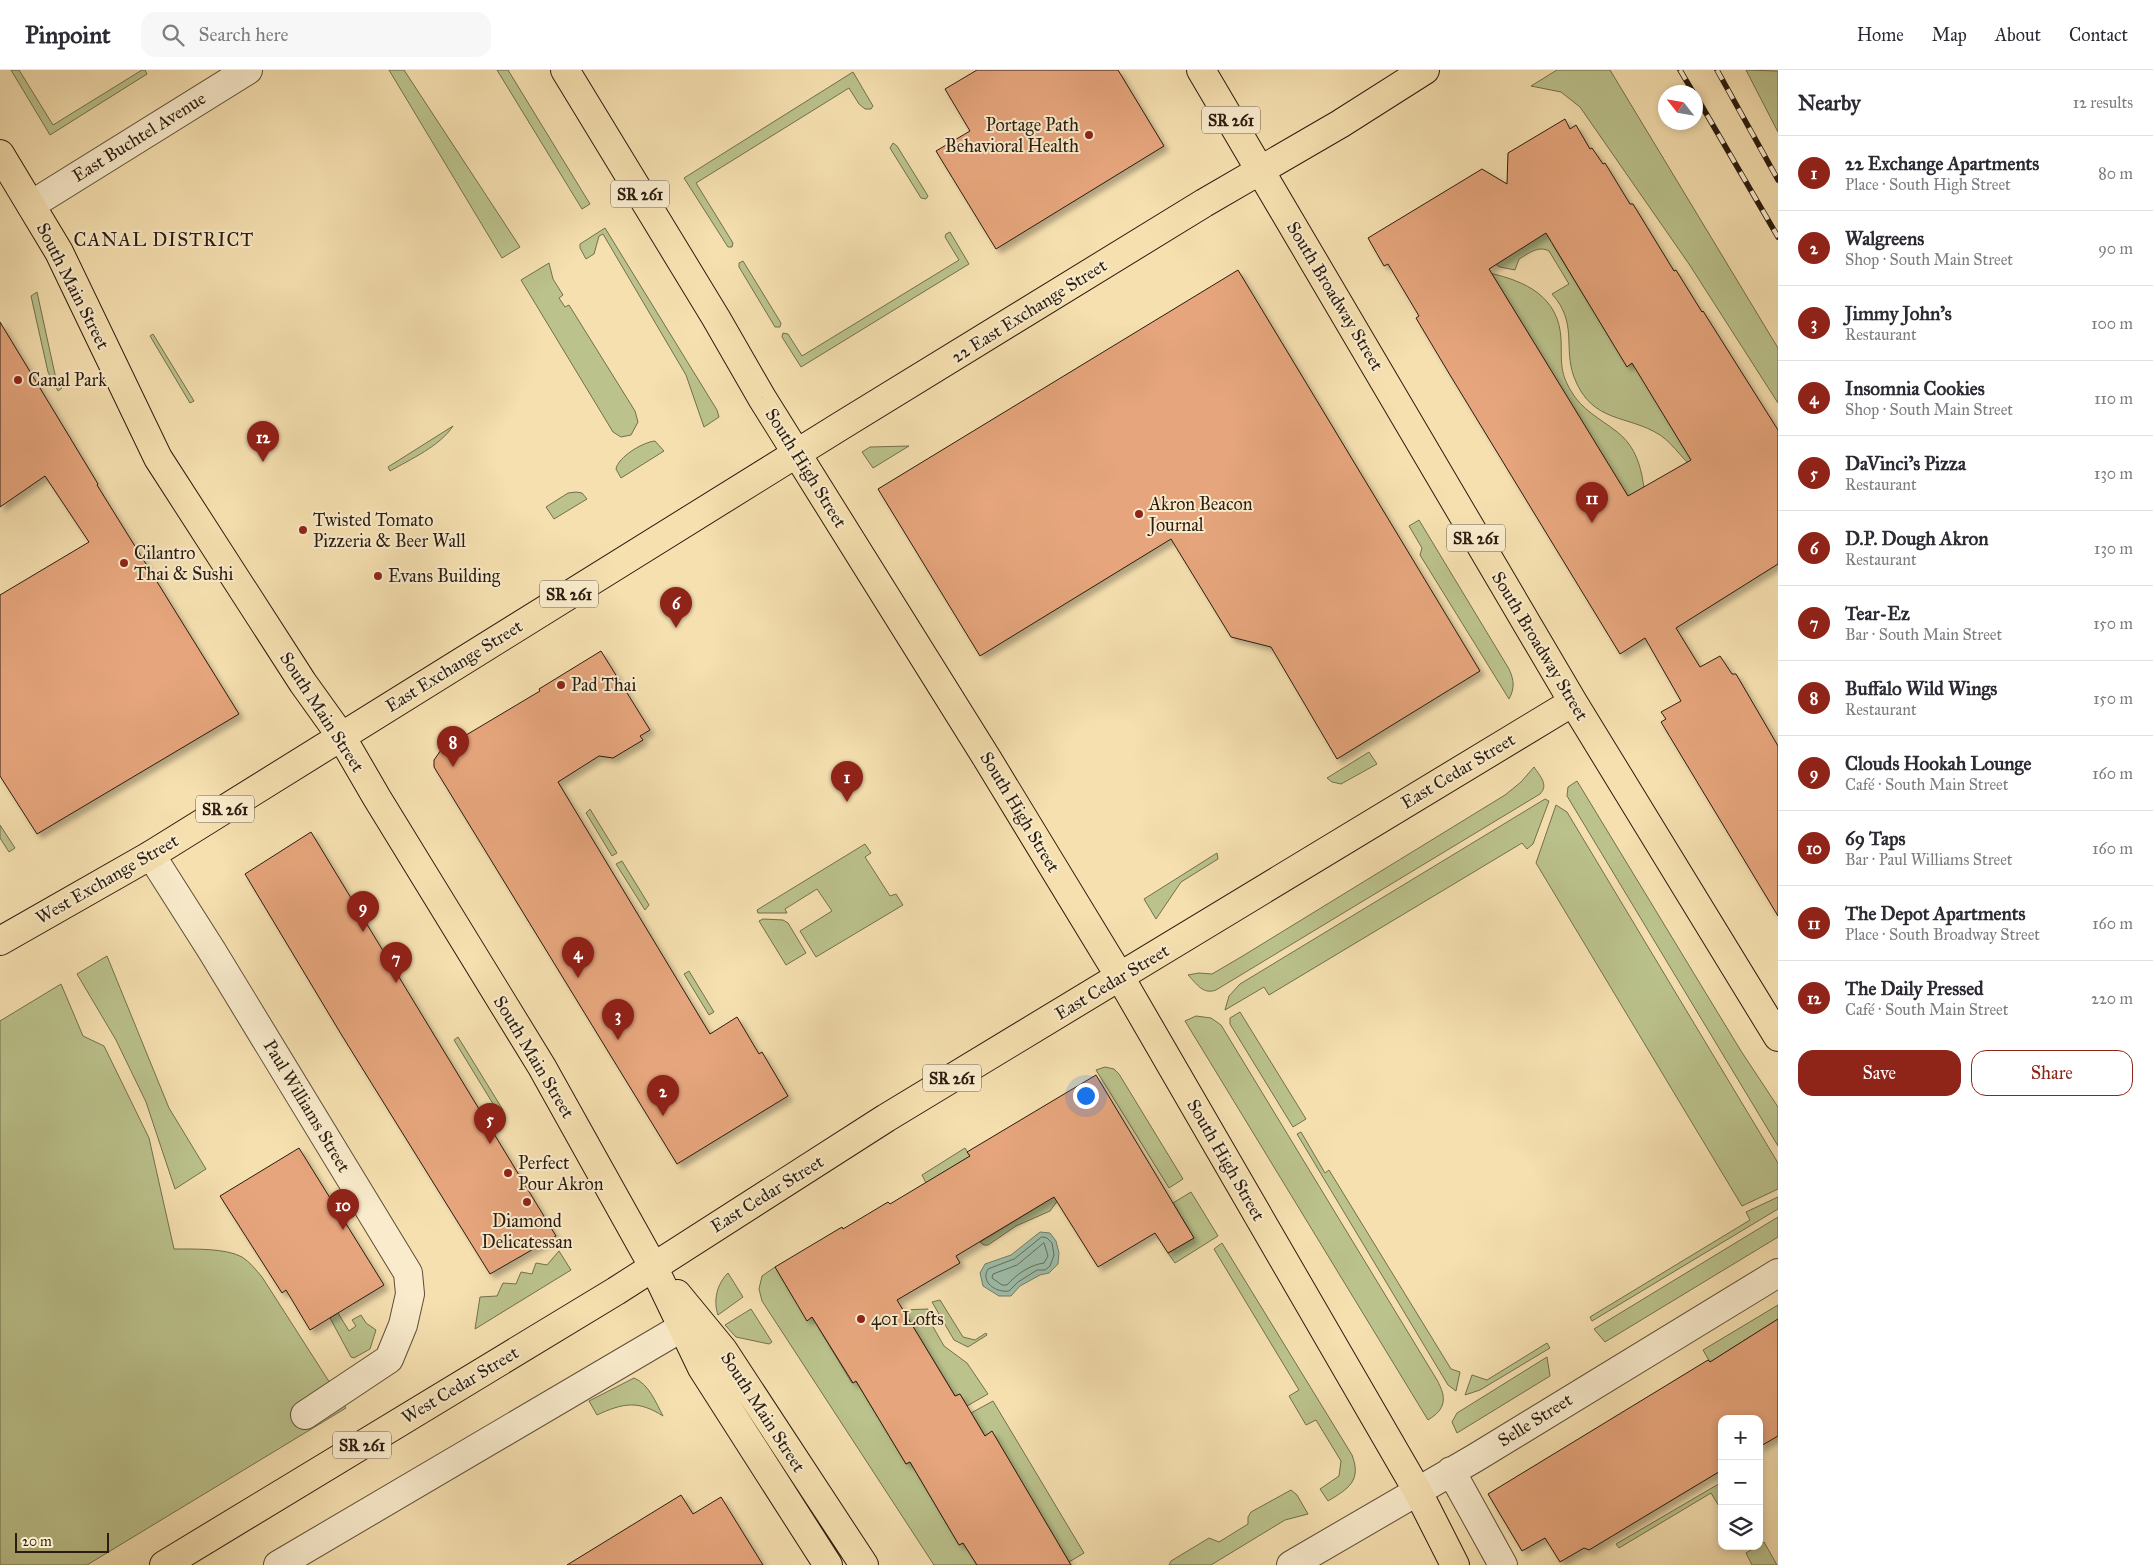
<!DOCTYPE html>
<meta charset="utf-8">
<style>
:root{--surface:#fff;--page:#f7f7f7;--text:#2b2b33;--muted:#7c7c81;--line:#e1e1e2;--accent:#8f2418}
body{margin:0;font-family:"IM FELL Great Primer",serif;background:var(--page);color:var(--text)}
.controls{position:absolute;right:15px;bottom:15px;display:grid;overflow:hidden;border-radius:10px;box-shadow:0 2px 8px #0003}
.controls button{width:45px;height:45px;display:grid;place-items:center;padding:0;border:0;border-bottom:1px solid var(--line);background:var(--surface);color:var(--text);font:25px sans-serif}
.compass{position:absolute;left:1658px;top:15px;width:45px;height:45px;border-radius:50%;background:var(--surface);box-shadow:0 2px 8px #0003;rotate:301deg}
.scale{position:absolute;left:15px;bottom:12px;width:94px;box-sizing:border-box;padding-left:5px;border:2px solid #2b1c10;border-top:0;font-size:14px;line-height:18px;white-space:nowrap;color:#2b1c10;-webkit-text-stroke:4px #f9ebcc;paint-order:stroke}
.you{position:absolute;left:1085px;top:1025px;width:18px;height:18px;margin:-12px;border:4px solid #fff;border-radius:50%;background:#1a73e8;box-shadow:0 0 0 8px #1a73e833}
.badge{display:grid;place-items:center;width:32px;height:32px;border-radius:50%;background:var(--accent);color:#fff;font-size:16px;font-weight:700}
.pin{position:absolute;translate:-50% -41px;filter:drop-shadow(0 1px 2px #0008)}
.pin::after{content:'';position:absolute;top:26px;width:18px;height:15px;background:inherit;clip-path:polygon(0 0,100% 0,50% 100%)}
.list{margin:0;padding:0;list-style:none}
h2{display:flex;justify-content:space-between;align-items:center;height:65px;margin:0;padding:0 20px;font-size:21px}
h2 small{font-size:16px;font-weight:400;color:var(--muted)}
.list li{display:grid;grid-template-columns:32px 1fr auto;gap:15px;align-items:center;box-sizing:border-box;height:75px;padding:0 20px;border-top:1px solid var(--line)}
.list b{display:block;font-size:19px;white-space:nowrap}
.list p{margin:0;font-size:16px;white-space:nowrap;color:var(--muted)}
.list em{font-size:16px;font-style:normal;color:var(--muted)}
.actions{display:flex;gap:10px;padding:15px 20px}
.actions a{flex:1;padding:11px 0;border:1px solid var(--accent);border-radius:15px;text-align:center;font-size:18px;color:var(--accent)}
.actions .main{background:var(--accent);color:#fff}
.icon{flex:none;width:28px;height:28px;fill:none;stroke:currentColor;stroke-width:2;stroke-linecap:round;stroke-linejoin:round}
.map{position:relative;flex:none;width:1778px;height:1495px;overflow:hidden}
header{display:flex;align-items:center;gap:30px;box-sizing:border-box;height:70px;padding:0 25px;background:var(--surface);border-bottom:1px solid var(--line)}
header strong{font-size:24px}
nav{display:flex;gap:28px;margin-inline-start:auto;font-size:18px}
.search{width:350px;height:45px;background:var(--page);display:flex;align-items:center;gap:12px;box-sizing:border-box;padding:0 18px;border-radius:15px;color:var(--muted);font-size:19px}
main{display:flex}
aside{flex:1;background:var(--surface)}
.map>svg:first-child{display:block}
</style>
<header>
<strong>Pinpoint</strong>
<div class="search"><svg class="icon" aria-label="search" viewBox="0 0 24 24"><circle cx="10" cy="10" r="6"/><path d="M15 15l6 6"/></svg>Search here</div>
<nav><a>Home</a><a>Map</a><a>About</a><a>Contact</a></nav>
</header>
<main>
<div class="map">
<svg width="1778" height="1495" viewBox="0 0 1778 1495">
<defs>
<filter id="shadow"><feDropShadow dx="4.5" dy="4.5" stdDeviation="2.5" flood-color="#0004"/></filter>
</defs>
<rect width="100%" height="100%" fill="#f6e0b0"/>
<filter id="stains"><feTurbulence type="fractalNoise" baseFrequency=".004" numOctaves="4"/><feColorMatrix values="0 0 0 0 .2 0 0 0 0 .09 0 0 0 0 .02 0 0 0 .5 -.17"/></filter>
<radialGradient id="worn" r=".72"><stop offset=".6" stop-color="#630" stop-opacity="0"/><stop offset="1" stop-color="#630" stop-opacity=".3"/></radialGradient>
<path fill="#bbc28c" stroke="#736f4e" d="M 11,0 L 19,0 L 53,55 L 142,0 L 145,0 L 147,4 L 50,65 Z
M 389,0 L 404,0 L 520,177 L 502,188 Z
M 497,0 L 508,0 L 590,134 L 582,139 Z
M 1557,0 L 1610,0 L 1778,278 L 1778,333 L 1689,194 L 1580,37 L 1561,22 L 1531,16 Z
M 1746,0 L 1778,1 L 1778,62 Z
M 853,2 L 873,36 L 871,39 L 865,39 L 859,34 L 849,18 L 696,113 L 733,173 L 732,177 L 728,177 L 684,108 Z
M 893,73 L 897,76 L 928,126 L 926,129 L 921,128 L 890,78 Z
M 605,158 L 717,340 L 719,347 L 704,357 L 686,305 L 603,164 L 599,166 L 594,184 L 586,189 L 580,178 L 580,174 Z
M 1554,159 L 1553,175 L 1627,296 L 1633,293 L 1699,401 C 1683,392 1675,375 1660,365 C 1627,344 1592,354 1574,307 C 1563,277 1578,253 1552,224 L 1569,214 L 1549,181 C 1538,175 1528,184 1519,189 L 1515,200 L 1500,197 L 1495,194 L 1530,166 Z
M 950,162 L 969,194 L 801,297 L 782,267 L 783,263 L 788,264 L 802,286 L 959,190 L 945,167 L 946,164 Z
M 743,191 L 781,253 L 780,257 L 775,257 L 739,197 L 739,193 Z
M 549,193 L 553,209 L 563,225 L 559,228 L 565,237 L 569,235 L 635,341 L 638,352 L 631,365 L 621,367 L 613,362 L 521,210 Z
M 1489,203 C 1526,211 1559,227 1561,269 C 1562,291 1559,301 1571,321 C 1582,340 1599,348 1616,361 C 1647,384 1644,425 1647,459 L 1493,206 Z
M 37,222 L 56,309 L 62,318 L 58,321 L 48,302 L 31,226 Z
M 153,264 L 194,331 L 190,333 L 150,266 Z
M 453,356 C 440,376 411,389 390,401 L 388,397 Z
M 655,371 L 664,381 L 621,408 L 616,399 C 618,387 643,372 655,371 Z
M 909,376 L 873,398 L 862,382 L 870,377 Z
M 576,422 L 582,423 L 587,429 L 554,449 L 546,437 L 568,423 Z
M 1419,450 L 1509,599 C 1514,610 1515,618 1509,629 L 1420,485 L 1422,478 L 1409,456 Z
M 1369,682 L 1377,694 L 1341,714 L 1332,712 L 1327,708 Z
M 1534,697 C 1540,706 1549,715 1540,724 L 1216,920 C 1203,925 1197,914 1188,905 L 1199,903 L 1212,904 L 1241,887 L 1505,725 L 1521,712 Z
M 1577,711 L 1741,981 L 1778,1037 L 1778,1076 L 1567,726 L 1568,717 Z
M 1545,729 L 1549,731 L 1533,774 L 1527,779 L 1522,773 L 1269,925 L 1264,917 L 1225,940 L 1229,926 L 1240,914 Z
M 1556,735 L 1567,742 L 1778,1093 L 1778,1119 L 1742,1136 L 1536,793 Z
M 590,739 L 617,783 L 612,786 L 586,743 Z
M 0,755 L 15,778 L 9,782 L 0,768 Z
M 865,774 L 871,783 L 865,787 L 890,826 L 896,824 L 903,835 L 816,887 L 800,861 L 832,841 L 817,819 L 785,839 L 787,843 L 758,843 L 757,840 Z
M 1217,783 L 1218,789 L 1181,812 L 1156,849 L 1144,829 Z
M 622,791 L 649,835 L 645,840 L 616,794 Z
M 763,849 L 783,850 L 788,853 L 806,883 L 786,895 L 759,851 Z
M 107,886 L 169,1038 L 206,1099 L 175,1119 L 146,1032 L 116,970 L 77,904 Z
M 689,901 L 714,942 L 709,945 L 684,904 Z
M 61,914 L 83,966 L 104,976 L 149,1068 L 174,1179 C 192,1179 226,1178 242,1187 C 250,1192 256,1200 262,1207 L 346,1338 L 87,1495 L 0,1495 L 0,951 Z
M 1240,942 L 1306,1049 L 1293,1057 L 1230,954 L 1230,948 Z
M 1196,946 L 1211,948 L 1221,955 L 1437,1310 C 1447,1328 1446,1339 1428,1350 L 1185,951 Z
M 458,967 L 503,1040 L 498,1042 L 454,970 Z
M 1105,997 L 1114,999 L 1119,1004 L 1183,1109 L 1169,1118 L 1096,1000 Z
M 1301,1062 L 1325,1103 L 1329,1100 L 1451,1299 L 1460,1302 L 1456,1321 L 1448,1315 L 1297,1064 Z
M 965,1078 L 970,1086 L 926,1113 L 922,1105 Z
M 1071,1112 L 1050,1141 L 1016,1156 L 988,1175 L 984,1175 L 980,1172 L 1037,1137 Z
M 1191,1122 L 1218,1166 L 1175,1193 L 1168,1183 L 1194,1168 L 1173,1133 Z
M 1778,1127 L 1778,1139 L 1592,1251 L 1590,1247 L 1750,1150 L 1746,1142 Z
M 1778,1147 L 1778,1167 L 1605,1272 L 1594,1259 Z
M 1222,1173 L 1352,1385 C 1362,1411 1348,1419 1328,1431 L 1320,1419 L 1339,1406 L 1341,1391 L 1316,1350 L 1306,1355 L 1289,1326 L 1299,1320 L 1214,1179 Z
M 559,1181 L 571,1200 L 475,1259 L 480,1227 L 497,1226 L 503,1213 L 516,1214 L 521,1202 L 532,1204 L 536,1193 L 547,1195 Z
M 775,1197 L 807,1250 L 812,1247 L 852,1313 L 856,1311 L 906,1394 L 910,1392 L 959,1475 L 963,1473 L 977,1495 L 934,1495 L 762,1231 L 759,1219 L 762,1206 Z
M 728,1203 L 743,1227 L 718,1245 C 713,1230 717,1214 728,1203 Z
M 940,1230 L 963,1267 L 975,1270 L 986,1263 L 987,1265 L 968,1277 L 954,1270 L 932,1232 Z
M 1778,1235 L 1778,1249 L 1710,1292 L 1703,1280 Z
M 751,1239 L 772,1272 L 769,1274 L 736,1267 L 725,1255 Z
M 928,1239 L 932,1255 L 944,1276 L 967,1293 L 988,1324 L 967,1336 L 960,1324 L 955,1326 L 903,1240 Z
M 338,1243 L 349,1261 L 356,1256 L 352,1250 L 361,1245 L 366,1253 L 376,1260 L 370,1279 L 354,1288 L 351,1287 L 330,1248 Z
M 1547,1273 L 1550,1278 L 1480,1320 L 1465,1325 L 1472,1305 L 1487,1310 Z
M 1547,1287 L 1550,1306 L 1457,1363 L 1452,1352 L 1457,1343 Z
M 634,1308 C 649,1314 656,1333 663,1346 C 638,1330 623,1333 597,1345 L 589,1331 Z
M 993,1331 L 1084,1483 L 1069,1492 L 992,1362 L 985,1366 L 971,1343 Z
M 1722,1412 L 1722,1441 L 1711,1423 L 1619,1478 L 1616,1474 Z
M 1291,1420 L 1297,1425 L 1308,1444 L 1285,1450 L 1211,1495 L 1169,1495 L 1171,1491 L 1209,1468 L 1219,1472 L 1248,1454 L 1248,1447 L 1251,1442 Z
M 1764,1472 L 1777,1495 L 1752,1495 L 1746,1483 Z"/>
<path fill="#9dbda9" stroke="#6f7d6c" d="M 1040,1162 L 1050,1163 L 1056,1171 L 1059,1183 L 1058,1194 L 1049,1203 L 1040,1205 L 1020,1216 L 1011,1226 L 999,1226 L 983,1216 L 980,1203 L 985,1194 L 1011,1185 Z"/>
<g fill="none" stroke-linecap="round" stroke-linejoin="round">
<path stroke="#646c5c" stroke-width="1" d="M 1042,1167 L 1047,1168 L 1052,1173 L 1054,1185 L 1050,1196 L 1045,1200 L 1037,1200 L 1018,1212 L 1009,1221 C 996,1223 980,1212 988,1199 L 1014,1189 Z
M 1044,1173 L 1048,1186 L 1044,1193 C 1029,1195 1016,1205 1007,1215 L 1002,1215 L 992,1208 L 993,1204 L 1017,1195 Z"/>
</g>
<path fill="#e6a57c" stroke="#2b1c10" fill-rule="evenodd" filter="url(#shadow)" d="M 977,0 L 1118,0 L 1164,76 L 996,179 L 936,81 L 970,61 L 945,19 Z
M 1565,49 L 1570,59 L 1576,55 L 1590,79 L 1592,78 L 1603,94 L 1605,93 L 1630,134 L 1633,134 L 1674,201 L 1676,200 L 1702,242 L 1703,241 L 1778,360 L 1778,494 L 1676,558 L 1700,597 L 1720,586 L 1732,604 L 1736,604 L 1778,676 L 1778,846 L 1661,652 L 1666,649 L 1661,642 L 1681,631 L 1645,568 L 1620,584 L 1450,305 L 1416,248 L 1419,246 L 1388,194 L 1384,196 L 1368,168 L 1482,99 L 1507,114 L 1508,83 ZM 1546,163 L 1627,297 L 1632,293 L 1691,390 L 1628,426 L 1489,199 Z
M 1238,200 L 1480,601 L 1337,689 L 1271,577 L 1231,567 L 1171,469 L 980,586 L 878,419 Z
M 0,252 L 98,414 L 97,415 L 239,644 L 37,764 L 0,706 L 0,525 L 89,472 L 45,406 L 0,437 Z
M 601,581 L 650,660 L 640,666 L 643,670 L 613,688 L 599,686 L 558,712 L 710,964 L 737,947 L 759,984 L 762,982 L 788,1026 L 677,1094 L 434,697 L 434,690 L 441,680 L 540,621 L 539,619 Z
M 311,762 L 556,1166 L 490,1204 L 341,964 L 245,804 Z
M 1096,1005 L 1194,1168 L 1168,1183 L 1155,1163 L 1098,1197 L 1054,1127 L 956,1186 L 960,1193 L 897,1230 L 955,1326 L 960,1324 L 985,1366 L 992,1361 L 1071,1495 L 977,1495 L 963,1473 L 959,1475 L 910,1392 L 906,1394 L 856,1311 L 853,1313 L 812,1247 L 807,1251 L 775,1197 L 842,1157 L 843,1159 L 888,1132 L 890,1134 L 970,1086 L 967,1082 Z
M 299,1078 L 384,1215 L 310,1260 L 286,1220 L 282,1223 L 220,1126 Z
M 1778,1249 L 1778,1366 L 1759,1377 L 1759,1349 L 1722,1349 L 1722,1400 L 1589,1480 L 1584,1478 L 1560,1492 L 1545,1468 L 1522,1481 L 1488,1424 L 1708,1290 L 1710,1292 Z
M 681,1425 L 693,1444 L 721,1427 L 763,1495 L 567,1495 Z"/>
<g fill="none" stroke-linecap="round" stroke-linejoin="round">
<defs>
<path id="minor" d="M 31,135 L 248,0
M 151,785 L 212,881 L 408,1203 L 410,1224 L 403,1255 L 389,1289 L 305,1345
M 1451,1401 L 1503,1495
M 278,1495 L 681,1258
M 1291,1495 L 1475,1388 L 1778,1203"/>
<path id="major" d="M 565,0 L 716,248 L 762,328 L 988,690 L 1120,907 L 1417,1420 L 1455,1495
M 1201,0 L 1573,632 L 1778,967
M 0,84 L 59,182 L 158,388 L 303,613 L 341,666 L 377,728 L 542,997 L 653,1196 L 702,1298 L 828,1495
M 0,871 L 151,785 L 839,357 L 1204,133 L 1340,54 L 1425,0
M 677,1224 L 723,1280 L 864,1495
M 164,1495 L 616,1221 L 886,1048 L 1573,632"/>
</defs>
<use href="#minor" stroke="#5e4d38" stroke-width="30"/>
<use href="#major" stroke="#2b1c10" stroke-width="30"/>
<use href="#minor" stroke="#f9ebcc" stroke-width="28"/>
<use href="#major" stroke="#f6e0b0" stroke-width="28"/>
<defs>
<path id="rail" d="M 1680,0 L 1693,22
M 1717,0 L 1778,110
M 1696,26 L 1778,167"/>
</defs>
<use href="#rail" stroke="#2b1c10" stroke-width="5.5"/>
<use href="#rail" stroke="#f9ebcc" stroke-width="4" stroke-dasharray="11" stroke-linecap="butt"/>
</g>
<g fill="#8f2418" stroke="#f9ebcc" stroke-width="2">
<circle cx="1089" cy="65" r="5"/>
<circle cx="18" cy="310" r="5"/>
<circle cx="1139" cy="444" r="5"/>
<circle cx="303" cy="460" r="5"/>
<circle cx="124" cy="493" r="5"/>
<circle cx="378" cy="506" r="5"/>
<circle cx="561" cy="615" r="5"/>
<circle cx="508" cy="1103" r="5"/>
<circle cx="527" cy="1132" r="5"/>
<circle cx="861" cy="1249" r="5"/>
</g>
<g text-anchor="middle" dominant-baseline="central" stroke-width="4" stroke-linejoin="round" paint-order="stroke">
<g fill="#f9ebcc" stroke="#695a48" stroke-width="1">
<rect x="1202" y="36.5" width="58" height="27" rx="4"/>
<rect x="611" y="110.5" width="58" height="27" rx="4"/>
<rect x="1447" y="454.5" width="58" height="27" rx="4"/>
<rect x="540" y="510.5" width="58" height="27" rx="4"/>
<rect x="196" y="725.5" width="58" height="27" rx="4"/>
<rect x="923" y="994.5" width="58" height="27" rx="4"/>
<rect x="333" y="1361.5" width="58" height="27" rx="4"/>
</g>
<g font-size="16" font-weight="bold" fill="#2b1c10">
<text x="1231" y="50">SR 261</text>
<text x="640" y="124">SR 261</text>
<text x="1476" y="468">SR 261</text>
<text x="569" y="524">SR 261</text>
<text x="225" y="739">SR 261</text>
<text x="952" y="1008">SR 261</text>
<text x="362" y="1375">SR 261</text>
</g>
<g font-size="18" fill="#2b1c10" stroke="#f9ebcc" text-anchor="start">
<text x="1079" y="55" text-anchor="end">Portage Path<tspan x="1079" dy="21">Behavioral Health</tspan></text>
<text x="28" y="310">Canal Park</text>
<text x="1149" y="434">Akron Beacon<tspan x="1149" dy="21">Journal</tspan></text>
<text x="313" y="450">Twisted Tomato<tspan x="313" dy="21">Pizzeria &amp; Beer Wall</tspan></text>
<text x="134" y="483">Cilantro<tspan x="134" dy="21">Thai &amp; Sushi</tspan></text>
<text x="388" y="506">Evans Building</text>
<text x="571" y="615">Pad Thai</text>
<text x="518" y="1093">Perfect<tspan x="518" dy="21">Pour Akron</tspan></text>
<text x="527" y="1151" text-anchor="middle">Diamond<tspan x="527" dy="21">Delicatessan</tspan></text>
<text x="871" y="1249">401 Lofts</text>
</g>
<g font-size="18" fill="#2b1c10" stroke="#f9ebcc">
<text transform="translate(139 67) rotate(-32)">East Buchtel Avenue</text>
<text transform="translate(73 216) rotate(63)">South Main Street</text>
<text transform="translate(1335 226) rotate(59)">South Broadway Street</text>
<text transform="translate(1029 241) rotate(-32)">22 East Exchange Street</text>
<text transform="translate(806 398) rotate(58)">South High Street</text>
<text transform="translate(1540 576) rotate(59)">South Broadway Street</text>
<text transform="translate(454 596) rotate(-32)">East Exchange Street</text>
<text transform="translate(322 642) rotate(57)">South Main Street</text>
<text transform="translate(1458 701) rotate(-31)">East Cedar Street</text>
<text transform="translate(1020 742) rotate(59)">South High Street</text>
<text transform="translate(107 809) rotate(-30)">West Exchange Street</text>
<text transform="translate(1112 912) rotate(-31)">East Cedar Street</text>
<text transform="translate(534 987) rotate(59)">South Main Street</text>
<text transform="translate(307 1036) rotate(59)">Paul Williams Street</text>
<text transform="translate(1226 1090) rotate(60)">South High Street</text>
<text transform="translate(767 1124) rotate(-32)">East Cedar Street</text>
<text transform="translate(460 1315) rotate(-31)">West Cedar Street</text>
<text transform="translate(763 1342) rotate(57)">South Main Street</text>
<text transform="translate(1535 1350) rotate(-32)">Selle Street</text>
</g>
<g font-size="19" letter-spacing="1" fill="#2b1c10" stroke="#f9ebcc">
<text x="164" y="169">CANAL DISTRICT</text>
</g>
</g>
<rect width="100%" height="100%" filter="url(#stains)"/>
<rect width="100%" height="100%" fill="url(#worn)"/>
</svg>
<div class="controls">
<button>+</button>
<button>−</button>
<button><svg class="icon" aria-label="layers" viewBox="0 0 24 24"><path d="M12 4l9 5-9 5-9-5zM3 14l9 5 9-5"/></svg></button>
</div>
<svg class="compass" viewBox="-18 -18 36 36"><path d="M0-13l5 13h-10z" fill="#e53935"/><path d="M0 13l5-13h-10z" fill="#7c7c81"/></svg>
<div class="scale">20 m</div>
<div class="you"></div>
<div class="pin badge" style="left:847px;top:732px">1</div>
<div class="pin badge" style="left:663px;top:1046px">2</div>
<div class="pin badge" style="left:618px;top:970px">3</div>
<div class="pin badge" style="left:578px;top:908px">4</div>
<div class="pin badge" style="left:490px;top:1074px">5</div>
<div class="pin badge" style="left:676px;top:558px">6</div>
<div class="pin badge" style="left:396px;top:913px">7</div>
<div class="pin badge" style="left:453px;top:697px">8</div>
<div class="pin badge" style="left:363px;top:862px">9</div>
<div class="pin badge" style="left:343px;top:1160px">10</div>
<div class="pin badge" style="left:1592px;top:453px">11</div>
<div class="pin badge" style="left:263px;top:392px">12</div>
</div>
<aside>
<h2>Nearby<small>12 results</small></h2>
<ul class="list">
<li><span class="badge">1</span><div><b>22 Exchange Apartments</b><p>Place · South High Street</p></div><em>80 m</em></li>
<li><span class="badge">2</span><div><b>Walgreens</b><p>Shop · South Main Street</p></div><em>90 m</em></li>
<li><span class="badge">3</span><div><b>Jimmy John's</b><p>Restaurant</p></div><em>100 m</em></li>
<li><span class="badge">4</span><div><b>Insomnia Cookies</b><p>Shop · South Main Street</p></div><em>110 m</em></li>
<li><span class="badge">5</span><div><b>DaVinci's Pizza</b><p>Restaurant</p></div><em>130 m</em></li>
<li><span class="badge">6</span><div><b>D.P. Dough Akron</b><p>Restaurant</p></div><em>130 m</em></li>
<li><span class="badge">7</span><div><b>Tear-Ez</b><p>Bar · South Main Street</p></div><em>150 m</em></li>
<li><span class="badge">8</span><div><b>Buffalo Wild Wings</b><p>Restaurant</p></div><em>150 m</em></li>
<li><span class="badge">9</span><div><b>Clouds Hookah Lounge</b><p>Café · South Main Street</p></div><em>160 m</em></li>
<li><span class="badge">10</span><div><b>69 Taps</b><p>Bar · Paul Williams Street</p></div><em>160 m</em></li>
<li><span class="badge">11</span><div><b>The Depot Apartments</b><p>Place · South Broadway Street</p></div><em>160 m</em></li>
<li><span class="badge">12</span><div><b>The Daily Pressed</b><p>Café · South Main Street</p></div><em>220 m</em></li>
</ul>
<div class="actions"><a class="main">Save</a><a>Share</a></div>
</aside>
</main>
